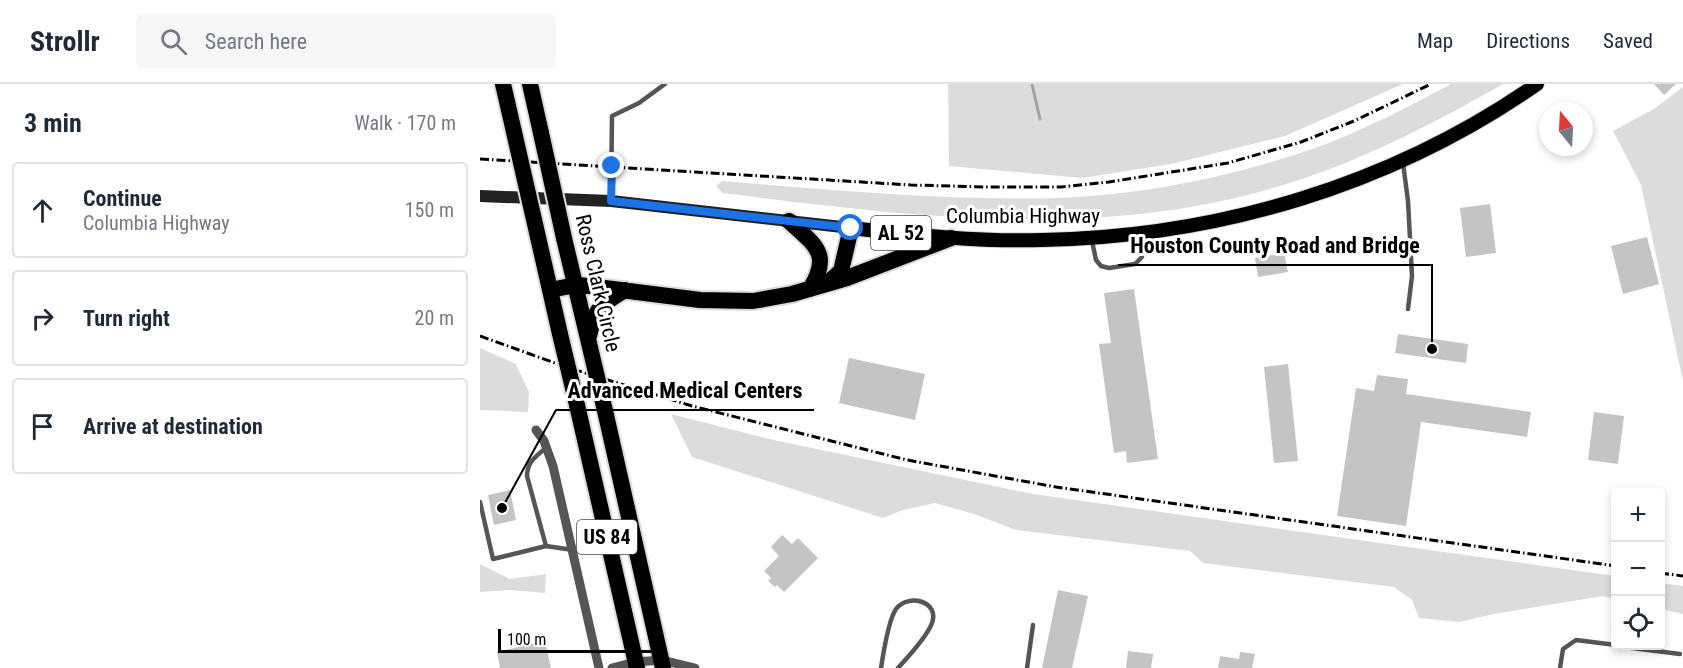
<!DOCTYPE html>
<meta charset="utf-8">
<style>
:root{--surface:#fff;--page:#f6f6f7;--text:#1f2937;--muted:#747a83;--line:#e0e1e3}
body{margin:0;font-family:"Roboto Condensed",sans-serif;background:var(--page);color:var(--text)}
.controls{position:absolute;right:18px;bottom:18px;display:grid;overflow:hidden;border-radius:6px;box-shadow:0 3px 9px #0003}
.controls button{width:54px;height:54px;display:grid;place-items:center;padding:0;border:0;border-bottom:2px solid var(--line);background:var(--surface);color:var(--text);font:30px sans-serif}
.compass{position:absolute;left:1059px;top:18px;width:54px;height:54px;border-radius:50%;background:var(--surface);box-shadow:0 3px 9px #0003;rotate:342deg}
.scale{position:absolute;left:18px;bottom:15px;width:159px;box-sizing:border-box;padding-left:6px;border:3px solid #000;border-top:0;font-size:16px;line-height:21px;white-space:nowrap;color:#000;-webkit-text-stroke:4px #fff;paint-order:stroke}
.stop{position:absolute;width:18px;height:18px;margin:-14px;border:4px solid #1a73e8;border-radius:50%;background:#fff}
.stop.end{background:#1a73e8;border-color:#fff;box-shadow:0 2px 6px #0008}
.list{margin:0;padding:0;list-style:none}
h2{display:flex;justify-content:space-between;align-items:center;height:78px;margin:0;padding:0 24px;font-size:26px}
h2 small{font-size:20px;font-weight:400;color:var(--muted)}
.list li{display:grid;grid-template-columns:39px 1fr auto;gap:18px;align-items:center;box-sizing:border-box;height:96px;margin:0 12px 12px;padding:0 12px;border:2px solid var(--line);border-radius:6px}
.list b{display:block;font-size:22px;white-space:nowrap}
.list p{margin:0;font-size:20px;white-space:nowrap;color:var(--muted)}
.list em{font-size:20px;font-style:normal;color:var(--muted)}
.icon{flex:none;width:33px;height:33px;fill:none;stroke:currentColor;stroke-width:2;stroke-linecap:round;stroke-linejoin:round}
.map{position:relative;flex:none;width:1203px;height:584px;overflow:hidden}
header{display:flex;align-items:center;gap:36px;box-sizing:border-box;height:84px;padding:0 30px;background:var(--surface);border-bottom:2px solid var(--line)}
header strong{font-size:28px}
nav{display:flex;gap:33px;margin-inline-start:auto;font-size:21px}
.search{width:420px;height:54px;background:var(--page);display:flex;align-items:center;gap:15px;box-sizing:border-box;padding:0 21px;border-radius:6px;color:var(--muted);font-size:22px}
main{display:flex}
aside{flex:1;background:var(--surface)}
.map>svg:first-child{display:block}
</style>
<header>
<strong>Strollr</strong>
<div class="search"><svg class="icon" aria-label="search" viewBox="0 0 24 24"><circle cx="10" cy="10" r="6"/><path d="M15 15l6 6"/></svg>Search here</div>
<nav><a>Map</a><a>Directions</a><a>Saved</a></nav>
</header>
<main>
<aside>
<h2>3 min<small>Walk · 170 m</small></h2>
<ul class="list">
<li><svg class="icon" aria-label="ahead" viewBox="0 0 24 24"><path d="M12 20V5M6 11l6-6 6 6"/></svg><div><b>Continue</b><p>Columbia Highway</p></div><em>150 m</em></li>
<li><svg class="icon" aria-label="right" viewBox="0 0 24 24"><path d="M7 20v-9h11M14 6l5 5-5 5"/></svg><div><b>Turn right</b></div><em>20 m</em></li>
<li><svg class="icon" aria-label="arrive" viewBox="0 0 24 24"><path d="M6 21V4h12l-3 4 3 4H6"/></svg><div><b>Arrive at destination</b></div></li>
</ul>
</aside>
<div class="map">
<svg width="1203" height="584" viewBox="0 0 1203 584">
<rect width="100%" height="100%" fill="#fff"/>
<path fill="#dcdcdc" d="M 468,0 L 923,0 L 805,52 L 691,80 L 602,94 L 469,82 Z
M 971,0 L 1023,0 C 951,41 876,80 796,103 C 615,157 426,132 242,109 L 236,102 L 242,97 C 353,106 466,117 578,114 C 653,111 730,97 801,75 C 861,58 917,29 971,0 Z
M 1203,3 L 1203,297 L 1161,101 L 1133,47 L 1174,25 Z
M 0,264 L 36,280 L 49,308 L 48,328 L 0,326 Z
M 191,330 L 289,355 L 553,410 L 1135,492 L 1135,515 L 1123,512 L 1014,530 L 979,538 L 939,534 L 932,516 L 914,503 L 723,479 L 710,467 L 536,446 L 494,430 L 455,419 L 423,426 L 403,434 L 212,373 Z
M 0,480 L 30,495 L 66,490 L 65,509 L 30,506 L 0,508 Z
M 1180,499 L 1203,502 L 1203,530 L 1181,525 Z"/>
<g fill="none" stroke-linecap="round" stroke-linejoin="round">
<path stroke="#a3a3a3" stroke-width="3" d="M 552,0 L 560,35"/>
</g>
<path fill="#c4c4c4" d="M 1174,0 L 1196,0 L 1184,11 Z
M 1010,120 L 1016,169 L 986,173 L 980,124 Z
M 1167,153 L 1179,200 L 1143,210 L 1131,162 Z
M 804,169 L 808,188 L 778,193 L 775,174 Z
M 654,205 L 678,375 L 647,379 L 646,367 L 634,369 L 619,260 L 631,259 L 624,209 Z
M 918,250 L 988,260 L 986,279 L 915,269 Z
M 369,274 L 445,290 L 435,336 L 359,319 Z
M 808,280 L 818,377 L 794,379 L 784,283 Z
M 897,291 L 928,295 L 926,310 L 1051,328 L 1047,353 L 941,338 L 926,442 L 857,432 L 876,304 L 894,307 Z
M 1114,328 L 1144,332 L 1138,380 L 1108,376 Z
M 30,406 L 36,436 L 14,441 L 8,411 Z
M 302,451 L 312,460 L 318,454 L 338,474 L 304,508 L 297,501 L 295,503 L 288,497 L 291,494 L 284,487 L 299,472 L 291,463 Z
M 578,506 L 608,512 L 592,584 L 562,584 Z
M 65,557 L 71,584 L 20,584 L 17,568 Z
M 648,567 L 673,570 L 671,584 L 646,584 Z
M 760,568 L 775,570 L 772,584 L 738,584 L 740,572 L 759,575 Z"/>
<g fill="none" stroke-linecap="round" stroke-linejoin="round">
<defs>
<path id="primary" d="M 371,144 C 435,151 498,158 562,156 C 738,153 912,101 1057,0"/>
<path id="highway" d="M 23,0 L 34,48
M 50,0 L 61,49
M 309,137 C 335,161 352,170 330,205
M 58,153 L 80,250
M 84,154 L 109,259
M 349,198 L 361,187 L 371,144
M 70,206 L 96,201 L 109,202 L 220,216 L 273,217 L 312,210 L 367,194 L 471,154
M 109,252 C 115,224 121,220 145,206
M 97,321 L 157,584
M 126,331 L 183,584"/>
</defs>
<use href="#primary" stroke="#dbdbdb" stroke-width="16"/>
<use href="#highway" stroke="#dbdbdb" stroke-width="20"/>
<path stroke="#555" stroke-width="4.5" d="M 923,79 L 928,117 L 932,192 L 928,225
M 131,115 L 132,32 L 159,19 L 185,0
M 612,157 L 616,176 L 621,182 L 629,184 L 655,180 L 662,173 L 659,151
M 0,418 L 13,475 L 66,462 L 93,466
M 66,462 L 47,392 C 47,378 56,372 67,363
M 1136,562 L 1200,570
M 401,584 C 403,571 409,535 416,525 C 428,509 460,517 452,539 C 447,553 428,573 418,584
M 547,584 L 553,541
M 1080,584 L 1083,565 L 1096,556 L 1136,561"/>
<path stroke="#555" stroke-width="9" d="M 56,346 L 64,357 L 73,382 L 119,584
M 132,584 L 155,578 L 182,576 L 215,584"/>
<path stroke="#222" stroke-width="12" d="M 0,112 L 131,117 L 371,144"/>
<use href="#primary" stroke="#000" stroke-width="14"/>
<use href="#highway" stroke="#000" stroke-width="16"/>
<path stroke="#000" stroke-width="3" stroke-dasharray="9 3 1.5 3" stroke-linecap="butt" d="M 0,75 L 431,101 L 507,103 L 581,103 L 629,98 L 748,79 L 821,58 L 874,37 L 951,0
M 0,252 L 86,283 L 212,322 L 427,376 L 576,403 L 1136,482
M 1180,489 L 1203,492"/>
<defs>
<path id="highway-bridge" d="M 34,48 L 58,153
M 61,49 L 84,154
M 80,250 L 97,321
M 109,259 L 126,331"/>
</defs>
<use href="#highway-bridge" stroke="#dbdbdb" stroke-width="20" stroke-linecap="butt"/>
<use href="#highway-bridge" stroke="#000" stroke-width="16"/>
</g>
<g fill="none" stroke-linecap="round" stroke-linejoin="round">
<path stroke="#1a73e8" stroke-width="8" d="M 132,82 L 131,117 L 371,144"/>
</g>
<g text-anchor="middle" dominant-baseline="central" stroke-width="6" stroke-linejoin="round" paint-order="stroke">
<g fill="#fff" stroke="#4c4c4c" stroke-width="1.5">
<rect x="391" y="132" width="60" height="34" rx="4.5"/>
<rect x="97" y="436" width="60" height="34" rx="4.5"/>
</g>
<g font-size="20" font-weight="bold" fill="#000">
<text x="421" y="149">AL 52</text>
<text x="127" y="453">US 84</text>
</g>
<g font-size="21" fill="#000" stroke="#fff">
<text x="543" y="132">Columbia Highway</text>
<text transform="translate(118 199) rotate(77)">Ross Clark Circle</text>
</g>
</g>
<path fill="none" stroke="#000" stroke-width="2" d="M952 265L952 181H638M22 424L76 326H334"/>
<g fill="#000" stroke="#fff" stroke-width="2">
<circle cx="952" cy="265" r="6"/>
<circle cx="22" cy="424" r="6"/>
</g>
<g font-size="22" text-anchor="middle" font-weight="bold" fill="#000" stroke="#fff" stroke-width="6" stroke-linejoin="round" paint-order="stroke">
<text x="795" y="169">Houston County Road and Bridge</text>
<text x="205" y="314">Advanced Medical Centers</text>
</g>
</svg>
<div class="controls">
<button>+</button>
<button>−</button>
<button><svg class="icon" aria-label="locate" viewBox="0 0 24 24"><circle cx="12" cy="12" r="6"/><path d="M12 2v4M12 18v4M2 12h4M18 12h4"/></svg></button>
</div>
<svg class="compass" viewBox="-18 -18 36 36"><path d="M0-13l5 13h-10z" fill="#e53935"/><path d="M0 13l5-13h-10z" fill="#747a83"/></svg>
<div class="scale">100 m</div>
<div class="stop" style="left:371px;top:144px"></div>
<div class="stop end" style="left:132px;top:82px"></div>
</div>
</main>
